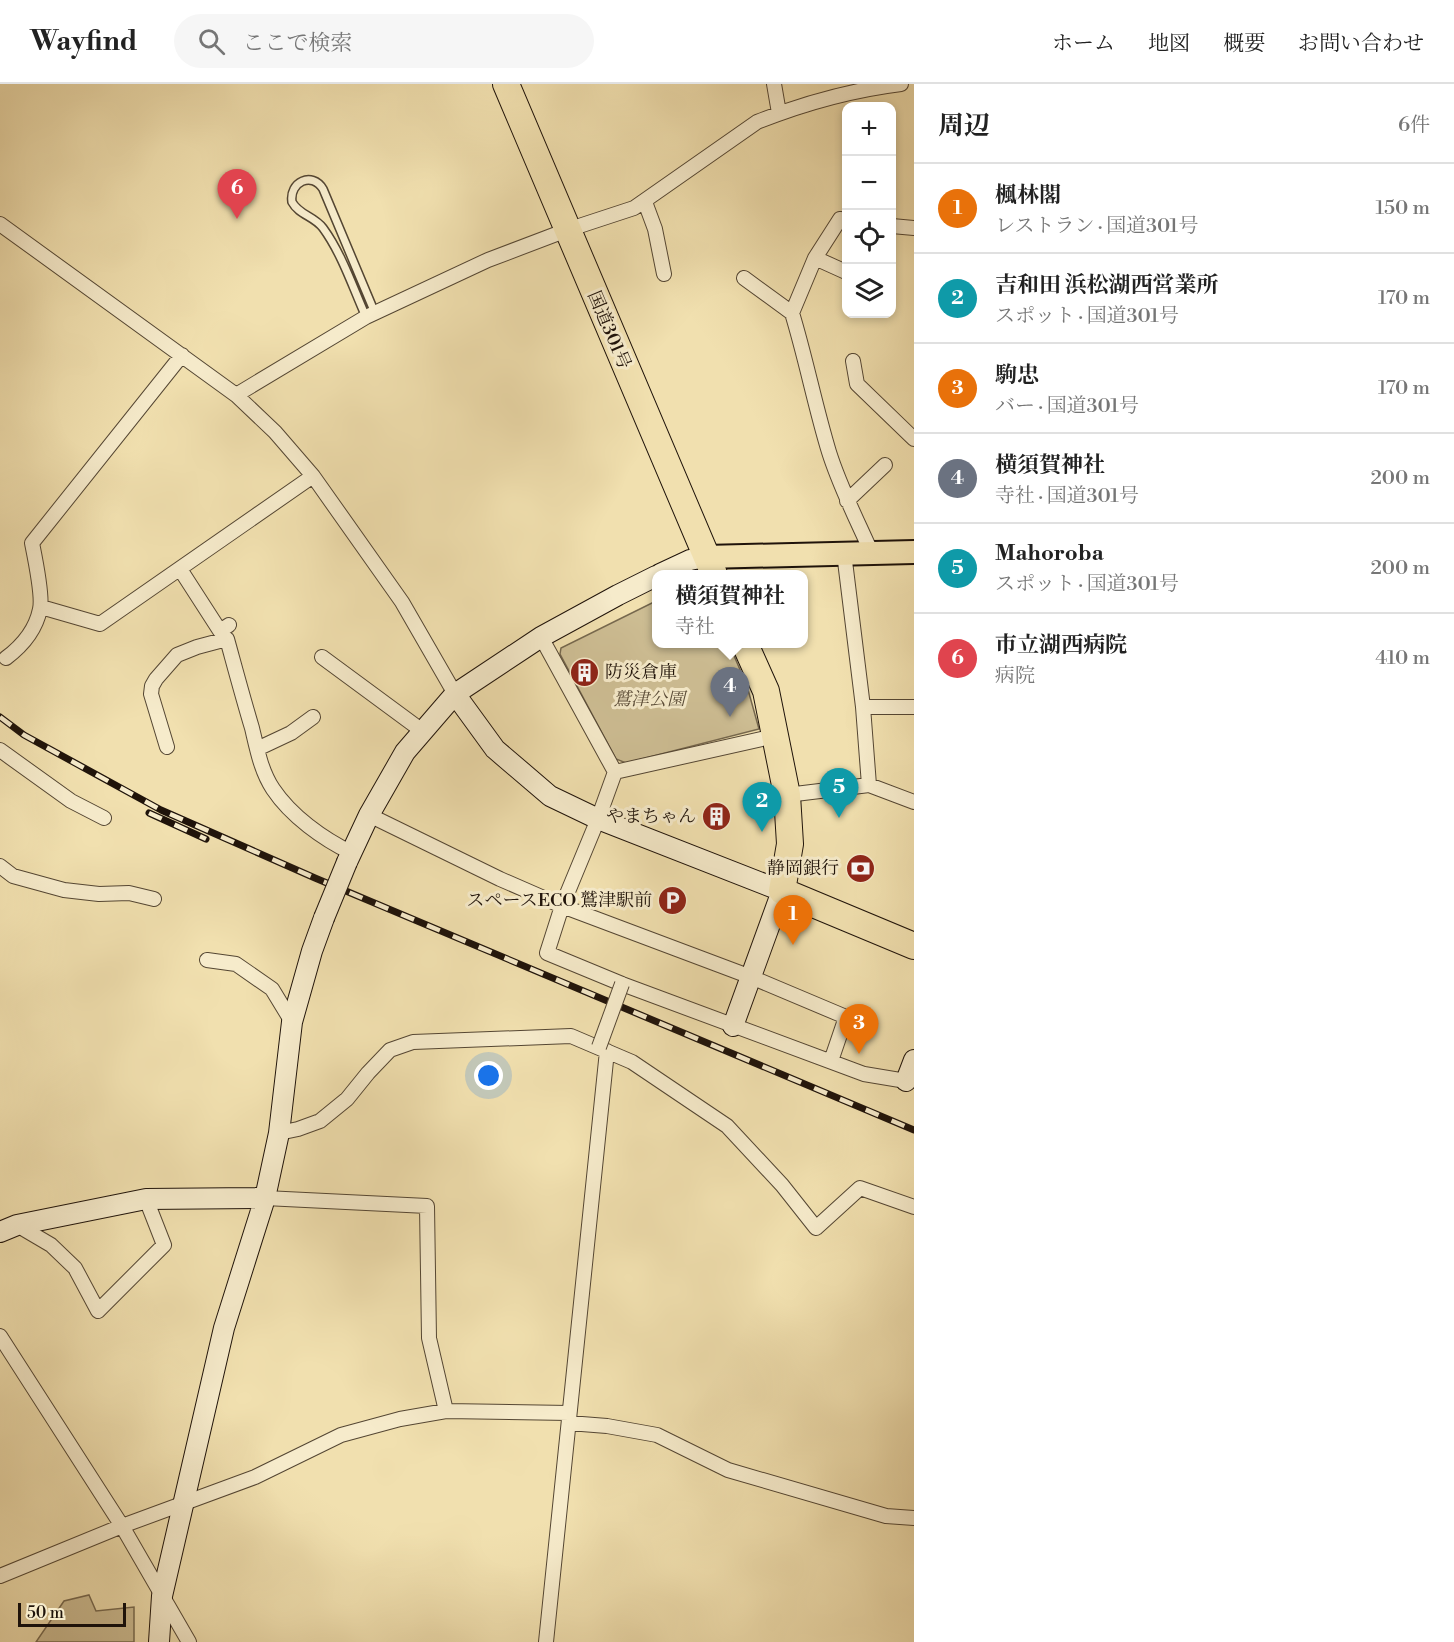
<!DOCTYPE html>
<html lang="ja">
<meta charset="utf-8">
<style>
:root{--surface:#fff;--page:#f6f6f6;--text:#222;--muted:#767676;--line:#e0e0e0;--accent:#ea580c}
body{margin:0;font-family:"Libre Bodoni","Noto Serif JP",serif;background:var(--page);color:var(--text)}
.controls{position:absolute;right:18px;top:18px;display:grid;overflow:hidden;border-radius:12px;box-shadow:0 3px 9px #0003}
.controls button{width:54px;height:54px;display:grid;place-items:center;padding:0;border:0;border-bottom:2px solid var(--line);background:var(--surface);color:var(--text);font:30px sans-serif}
.scale{position:absolute;left:18px;bottom:15px;width:108px;box-sizing:border-box;padding-left:6px;border:3px solid #1f130a;border-top:0;font-size:16px;line-height:21px;white-space:nowrap;color:#1f130a;-webkit-text-stroke:4px #f6ebcb;paint-order:stroke}
.you{position:absolute;left:489px;top:992px;width:21px;height:21px;margin:-15px;border:4px solid #fff;border-radius:50%;background:#1a73e8;box-shadow:0 0 0 9px #1a73e833}
.badge{display:grid;place-items:center;width:39px;height:39px;border-radius:50%;background:var(--accent);color:#fff;font-size:20px;font-weight:700}
.pin{position:absolute;translate:-50% -50px;filter:drop-shadow(0 2px 3px #0008)}
.pin::after{content:'';position:absolute;top:32px;width:21px;height:18px;background:inherit;clip-path:polygon(0 0,100% 0,50% 100%)}
.popup{position:absolute;left:652px;top:486px;width:156px;height:78px;box-sizing:border-box;display:grid;place-content:center;border-radius:12px;background:var(--surface);filter:drop-shadow(0 2px 4px #0005);font-size:20px;white-space:nowrap;color:var(--muted)}
.popup b{font-size:22px;color:var(--text)}
.popup::after{content:'';position:absolute;left:50%;top:100%;margin-left:-12px;border:12px solid transparent;border-top-color:var(--surface)}
.list{margin:0;padding:0;list-style:none}
h2{display:flex;justify-content:space-between;align-items:center;height:78px;margin:0;padding:0 24px;font-size:26px}
h2 small{font-size:20px;font-weight:400;color:var(--muted)}
.list li{display:grid;grid-template-columns:39px 1fr auto;gap:18px;align-items:center;box-sizing:border-box;height:90px;padding:0 24px;border-top:2px solid var(--line)}
.list b{display:block;font-size:22px;white-space:nowrap}
.list p{margin:0;font-size:20px;white-space:nowrap;color:var(--muted)}
.list em{font-size:20px;font-style:normal;color:var(--muted)}
.icon{flex:none;width:33px;height:33px;fill:none;stroke:currentColor;stroke-width:2;stroke-linecap:round;stroke-linejoin:round}
.map{position:relative;flex:none;width:914px;height:1558px;overflow:hidden}
header{display:flex;align-items:center;gap:36px;box-sizing:border-box;height:84px;padding:0 30px;background:var(--surface);border-bottom:2px solid var(--line)}
header strong{font-size:28px}
nav{display:flex;gap:33px;margin-inline-start:auto;font-size:21px}
.search{width:420px;height:54px;background:var(--page);display:flex;align-items:center;gap:15px;box-sizing:border-box;padding:0 21px;border-radius:33px;color:var(--muted);font-size:22px}
main{display:flex}
aside{flex:1;background:var(--surface)}
.map>svg:first-child{display:block}
</style>
<header>
<strong>Wayfind</strong>
<div class="search"><svg class="icon" aria-label="search" viewBox="0 0 24 24"><circle cx="10" cy="10" r="6"/><path d="M15 15l6 6"/></svg>ここで検索</div>
<nav><a>ホーム</a><a>地図</a><a>概要</a><a>お問い合わせ</a></nav>
</header>
<main>
<div class="map">
<svg width="914" height="1558" viewBox="0 0 914 1558">
<rect width="100%" height="100%" fill="#f1e0af"/>
<filter id="stains"><feTurbulence type="fractalNoise" baseFrequency=".00333" numOctaves="4"/><feColorMatrix values="0 0 0 0 .2 0 0 0 0 .09 0 0 0 0 .02 0 0 0 .5 -.17"/></filter>
<radialGradient id="worn" r=".72"><stop offset=".6" stop-color="#630" stop-opacity="0"/><stop offset="1" stop-color="#630" stop-opacity=".3"/></radialGradient>
<path fill="#cdbd93" stroke="#76684e" stroke-width="1.5" d="M 656,517 L 656,560 L 729,560 L 747,602 L 759,645 L 626,679 L 616,675 L 560,570 L 561,564 Z
M 89,1511 L 96,1527 L 134,1523 L 134,1558 L 36,1558 L 64,1517 Z"/>
<g fill="none" stroke-linecap="round" stroke-linejoin="round">
<defs>
<path id="lane" d="M 366,233 C 353,204 342,170 323,144 C 314,132 299,131 292,118 C 289,98 312,87 323,105 L 375,229"/>
<path id="street" d="M 774,0 L 779,29
M 645,118 L 655,145 L 664,190
M 846,136 L 840,135 L 815,174 L 792,229 C 806,275 815,322 829,368 C 839,400 854,430 868,461 L 869,469
M 0,140 L 236,311 L 275,348 L 313,392 L 402,518 L 455,610
M 892,142 L 914,144
M 815,174 L 846,188
M 744,194 L 792,229
M 853,277 L 857,300 L 914,355
M 236,311 L 366,233 L 488,176 L 567,146 L 634,124 L 757,38 C 802,20 852,6 901,0
M 847,417 L 885,381
M 844,469 L 863,623 L 869,701
M 180,485 L 220,547 L 229,541
M 41,523 L 100,540 L 313,392
M 541,553 L 615,688 L 598,735 L 562,822 L 547,869 L 622,900 L 864,990 L 906,997
M 322,573 L 421,646
M 6,574 C 22,562 36,545 40,525 C 43,512 35,474 32,459 L 182,271
M 863,623 L 914,623
M 167,663 L 151,610 L 152,602 L 156,595 L 177,571 L 197,563 L 227,555 C 235,584 243,614 252,644 C 257,665 261,687 273,705 C 291,732 323,755 352,769
M 257,665 L 291,649 L 313,633
M 0,666 L 71,717 L 104,734
M 615,688 L 775,652
M 787,711 L 869,701 L 914,718
M 369,731 L 500,795 L 562,822 L 751,893 L 846,933 L 831,977
M 0,782 L 13,792 L 64,806 L 99,810 L 129,809 L 154,815
M 207,876 L 236,880 L 272,905 L 292,938
M 279,1049 L 298,1045 L 320,1037 L 347,1015 L 368,989 L 390,966 L 413,958 L 571,952 L 632,978 L 727,1042 L 782,1101 L 816,1144 L 860,1104 L 914,1123
M 265,1114 L 427,1122 L 429,1254 L 446,1327
M 17,1141 L 51,1161 L 75,1184 L 98,1227 L 164,1161 L 146,1115
M 0,1252 L 122,1442 L 189,1558
M 569,1339 L 607,1342 L 657,1351 L 728,1386 L 886,1432 L 914,1434
M 0,1492 L 122,1442 L 255,1393 L 341,1351 L 400,1335 L 446,1327 L 569,1329
M 546,1558 L 607,967"/>
<path id="secondary" d="M 660,490 L 690,476 L 705,473
M 455,610 L 495,665 L 550,712 L 598,735 L 782,807 L 733,942
M 347,778 L 369,731 L 405,668 L 455,610 L 541,553 L 618,511 L 656,492
M 906,997 L 914,976
M 0,1148 L 17,1141 L 146,1115 L 265,1114
M 159,1558 L 162,1512 L 224,1244 L 265,1114 L 279,1049 L 292,938 L 312,867 L 324,834"/>
<path id="primary" d="M 705,473 L 914,468"/>
<path id="highway" d="M 506,0 L 714,490
M 745,560 L 766,607 L 787,711 L 790,760 L 782,807 L 914,862"/>
</defs>
<use href="#lane" stroke="#544633" stroke-width="10"/>
<use href="#street" stroke="#544633" stroke-width="16"/>
<use href="#secondary" stroke="#1f130a" stroke-width="22"/>
<use href="#primary" stroke="#1f130a" stroke-width="26"/>
<use href="#highway" stroke="#1f130a" stroke-width="28"/>
<use href="#lane" stroke="#f6ebcb" stroke-width="7"/>
<use href="#street" stroke="#f6ebcb" stroke-width="14"/>
<use href="#secondary" stroke="#f6ebcb" stroke-width="20"/>
<use href="#primary" stroke="#f1e0af" stroke-width="22"/>
<use href="#highway" stroke="#f1e0af" stroke-width="26"/>
<defs>
<path id="rail" d="M 0,633 L 24,651 L 161,726 L 315,794 L 914,1046
M 149,729 L 206,755"/>
</defs>
<use href="#rail" stroke="#1f130a" stroke-width="7"/>
<use href="#rail" stroke="#f6ebcb" stroke-width="4.5" stroke-dasharray="14" stroke-linecap="butt"/>
<defs>
<path id="street-bridge" d="M 599,963 L 622,900"/>
<path id="secondary-bridge" d="M 324,834 L 347,778"/>
</defs>
<use href="#street-bridge" stroke="#544633" stroke-width="16" stroke-linecap="butt"/>
<use href="#secondary-bridge" stroke="#1f130a" stroke-width="22" stroke-linecap="butt"/>
<use href="#street-bridge" stroke="#f6ebcb" stroke-width="14"/>
<use href="#secondary-bridge" stroke="#f6ebcb" stroke-width="20"/>
</g>
<defs>
<symbol id="building-disc" viewBox="-11 -11 22 22"><circle r="9.5" fill="#8f2418" stroke="#f6ebcb"/><path d="M-4-6H4V6H1V3H-1V6H-4ZM-2.5-4.3h1.7v1.8h-1.7ZM.8-4.3h1.7v1.8H.8ZM-2.5-1h1.7V.8h-1.7ZM.8-1h1.7V.8H.8Z" fill="#fff"/></symbol>
<symbol id="bank-disc" viewBox="-11 -11 22 22"><circle r="9.5" fill="#8f2418" stroke="#f6ebcb"/><path d="M-6-4H6V4H-6ZM0-2.3a2.3 2.3 0 1 0 0 4.6a2.3 2.3 0 1 0 0-4.6Z" fill="#fff"/></symbol>
<symbol id="parking-disc" viewBox="-11 -11 22 22"><circle r="9.5" fill="#8f2418" stroke="#f6ebcb"/><path d="M-3.5-5.5H1a3.5 3.5 0 0 1 0 7H-1V5.5H-3.5ZM-1-3.4V-.6H.8a1.4 1.4 0 0 0 0-2.8Z" fill="#fff"/></symbol>
</defs>
<g fill-rule="evenodd">
<use href="#building-disc" x="568" y="572" width="33" height="33"/>
<use href="#building-disc" x="700" y="716" width="33" height="33"/>
<use href="#bank-disc" x="844" y="768" width="33" height="33"/>
<use href="#parking-disc" x="656" y="800" width="33" height="33"/>
</g>
<g text-anchor="middle" dominant-baseline="central" stroke-width="6" stroke-linejoin="round" paint-order="stroke">
<g font-size="18" fill="#1f130a" stroke="#f6ebcb">
<text transform="translate(609 246) rotate(67)">国道301号</text>
</g>
<g font-size="18" fill="#1f130a" stroke="#f6ebcb" text-anchor="end">
<text x="605" y="588" text-anchor="start">防災倉庫</text>
<text x="696" y="732">やまちゃん</text>
<text x="839" y="784">静岡銀行</text>
<text x="652" y="816">スペースECO 鷲津駅前</text>
</g>
<g font-size="18" font-style="italic" fill="#5c4e3a" stroke="#f6ebcb">
<text x="649" y="615">鷲津公園</text>
</g>
</g>
<rect width="100%" height="100%" filter="url(#stains)"/>
<rect width="100%" height="100%" fill="url(#worn)"/>
</svg>
<div class="controls">
<button>+</button>
<button>−</button>
<button><svg class="icon" aria-label="locate" viewBox="0 0 24 24"><circle cx="12" cy="12" r="6"/><path d="M12 2v4M12 18v4M2 12h4M18 12h4"/></svg></button>
<button><svg class="icon" aria-label="layers" viewBox="0 0 24 24"><path d="M12 4l9 5-9 5-9-5zM3 14l9 5 9-5"/></svg></button>
</div>
<div class="scale">50 m</div>
<div class="you"></div>
<div class="pin badge" style="left:793px;top:861px;background:#e8710a">1</div>
<div class="pin badge" style="left:762px;top:748px;background:#0f9aa8">2</div>
<div class="pin badge" style="left:859px;top:970px;background:#e8710a">3</div>
<div class="pin badge" style="left:730px;top:633px;background:#6b7280">4</div>
<div class="popup"><b>横須賀神社</b>寺社</div>
<div class="pin badge" style="left:839px;top:734px;background:#0f9aa8">5</div>
<div class="pin badge" style="left:237px;top:135px;background:#e0444e">6</div>
</div>
<aside>
<h2>周辺<small>6件</small></h2>
<ul class="list">
<li><span class="badge" style="background:#e8710a">1</span><div><b>楓林閣</b><p>レストラン · 国道301号</p></div><em>150 m</em></li>
<li><span class="badge" style="background:#0f9aa8">2</span><div><b>吉和田 浜松湖西営業所</b><p>スポット · 国道301号</p></div><em>170 m</em></li>
<li><span class="badge" style="background:#e8710a">3</span><div><b>駒忠</b><p>バー · 国道301号</p></div><em>170 m</em></li>
<li><span class="badge" style="background:#6b7280">4</span><div><b>横須賀神社</b><p>寺社 · 国道301号</p></div><em>200 m</em></li>
<li><span class="badge" style="background:#0f9aa8">5</span><div><b>Mahoroba</b><p>スポット · 国道301号</p></div><em>200 m</em></li>
<li><span class="badge" style="background:#e0444e">6</span><div><b>市立湖西病院</b><p>病院</p></div><em>410 m</em></li>
</ul>
</aside>
</main>
